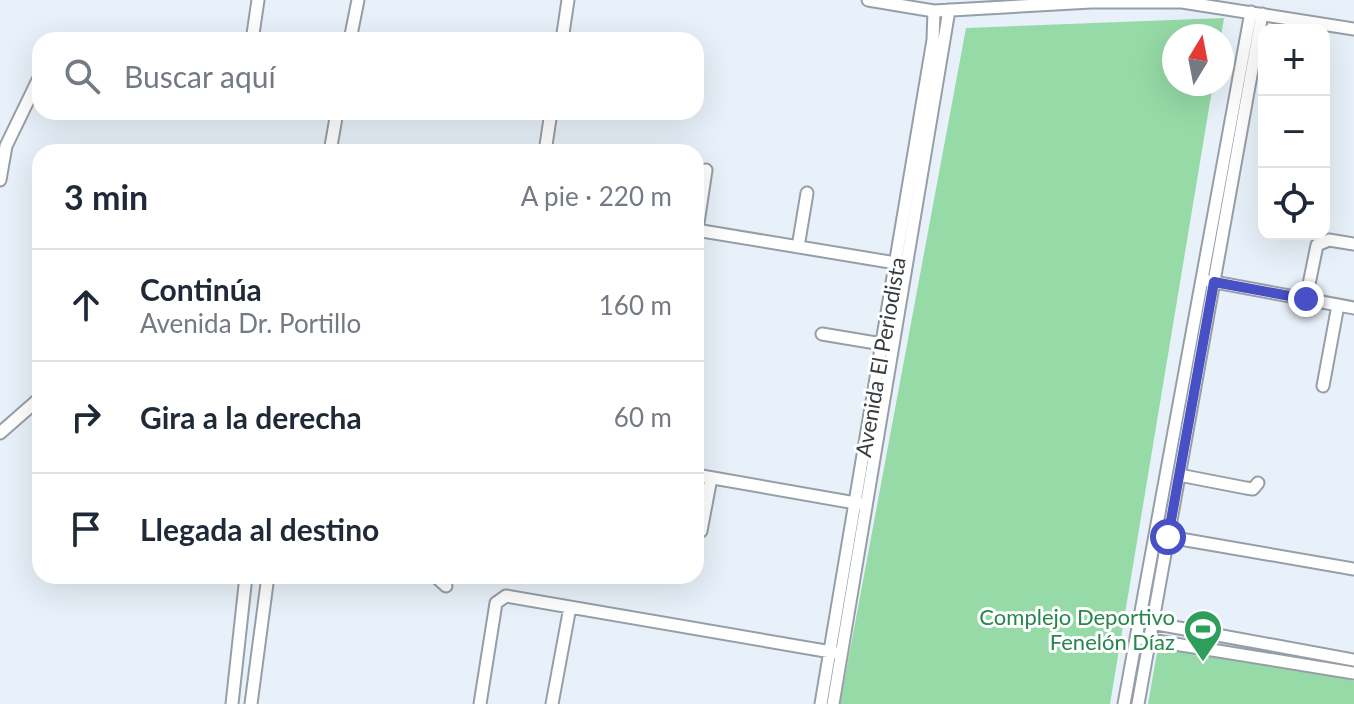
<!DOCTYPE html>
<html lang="es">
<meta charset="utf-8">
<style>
:root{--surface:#fff;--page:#f2f2f3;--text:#1f2937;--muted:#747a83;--line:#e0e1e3}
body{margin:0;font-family:Lato,sans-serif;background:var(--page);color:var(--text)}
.controls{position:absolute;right:24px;top:24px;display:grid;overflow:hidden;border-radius:16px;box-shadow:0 8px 32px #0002}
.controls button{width:72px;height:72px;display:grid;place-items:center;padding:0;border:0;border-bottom:2px solid var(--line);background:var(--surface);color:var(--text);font:40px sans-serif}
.compass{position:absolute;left:1162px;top:24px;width:72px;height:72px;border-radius:50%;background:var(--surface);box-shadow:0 8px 32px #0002;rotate:10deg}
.stop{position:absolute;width:24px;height:24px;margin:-18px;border:6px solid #4750c5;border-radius:50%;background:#fff}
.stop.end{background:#4750c5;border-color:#fff;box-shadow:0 2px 8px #0008}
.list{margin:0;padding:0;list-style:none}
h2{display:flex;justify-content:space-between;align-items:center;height:104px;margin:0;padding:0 32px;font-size:34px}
h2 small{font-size:26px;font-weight:400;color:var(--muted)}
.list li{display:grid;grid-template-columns:52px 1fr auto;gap:24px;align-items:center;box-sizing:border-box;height:112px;padding:0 32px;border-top:2px solid var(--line)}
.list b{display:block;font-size:30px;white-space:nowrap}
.list p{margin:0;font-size:26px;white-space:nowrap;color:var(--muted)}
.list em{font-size:26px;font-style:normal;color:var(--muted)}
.icon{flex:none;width:44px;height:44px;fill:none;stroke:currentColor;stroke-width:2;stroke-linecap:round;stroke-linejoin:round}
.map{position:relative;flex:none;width:1354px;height:704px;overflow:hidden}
.search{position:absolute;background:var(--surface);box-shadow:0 8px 32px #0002;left:32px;top:32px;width:672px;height:88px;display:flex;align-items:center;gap:20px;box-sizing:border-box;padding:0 28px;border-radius:24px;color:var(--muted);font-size:30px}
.panel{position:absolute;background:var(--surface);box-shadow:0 8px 32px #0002;left:32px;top:144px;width:672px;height:440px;border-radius:24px}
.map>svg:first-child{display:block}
</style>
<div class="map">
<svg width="1354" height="704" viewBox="0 0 1354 704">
<rect width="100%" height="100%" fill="#e8f1f9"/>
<path fill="#96daa7" d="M 1224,18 L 1221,36 L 1174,36 L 1174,84 L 1213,84 L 1110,704 L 840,704 L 966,28 Z
M 1158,647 L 1346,678 L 1354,681 L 1354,704 L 1148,704 Z"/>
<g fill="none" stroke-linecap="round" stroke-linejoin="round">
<defs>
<path id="minor" d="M 868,0 L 934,11 L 1091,2 L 1182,2 L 1354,29
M 254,40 L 253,34 L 258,0
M 350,40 L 358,0
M 562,40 L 568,0
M 330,152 L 337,112
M 545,152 L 551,112
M 0,180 L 6,146 L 38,80
M 696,230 L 902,264
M 697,230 L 706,170
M 798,247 L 807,193
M 1209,281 L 1354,308
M 1306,299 L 1317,245 L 1329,240 L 1354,244
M 822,334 L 882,344
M 1323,386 L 1338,305
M 0,433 L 40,398
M 696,475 L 861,504
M 1179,475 L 1246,488 L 1253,489 L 1258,483
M 701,531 L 711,478
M 1163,536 L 1354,569
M 435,576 L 446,586
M 1146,622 L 1354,660
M 1144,639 L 1354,673
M 232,704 L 246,576
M 251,704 L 268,576
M 480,704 L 496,603 L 506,596 L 837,653
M 552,704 L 570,607
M 821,704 L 933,40 L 934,11
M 833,704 L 949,10
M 1124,704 L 1251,12
M 1138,704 L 1262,14"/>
</defs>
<use href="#minor" stroke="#979ea6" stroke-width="15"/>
<use href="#minor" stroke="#fff" stroke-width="11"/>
</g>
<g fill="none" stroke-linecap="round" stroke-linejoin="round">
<path stroke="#4750c5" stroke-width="10" d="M 1168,537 L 1214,282 L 1306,299"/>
</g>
<defs>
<symbol id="stadium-pin" viewBox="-11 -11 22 30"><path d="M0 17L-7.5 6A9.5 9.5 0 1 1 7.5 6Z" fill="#2e9e5b" stroke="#fff"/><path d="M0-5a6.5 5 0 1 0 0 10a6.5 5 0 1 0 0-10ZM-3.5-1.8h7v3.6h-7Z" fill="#fff"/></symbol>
</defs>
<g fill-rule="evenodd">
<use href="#stadium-pin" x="1181" y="607" width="44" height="60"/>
</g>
<g text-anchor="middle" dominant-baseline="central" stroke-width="6" stroke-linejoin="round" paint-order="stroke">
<g font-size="22" fill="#393c3f" stroke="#fff">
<text transform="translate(880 357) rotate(-80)">Avenida El Periodista</text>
</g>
<g font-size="22" fill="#27864d" stroke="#fff" text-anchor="end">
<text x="1175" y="616">Complejo Deportivo<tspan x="1175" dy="25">Fenelón Díaz</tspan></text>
</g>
</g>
</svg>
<div class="controls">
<button>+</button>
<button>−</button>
<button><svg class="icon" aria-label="locate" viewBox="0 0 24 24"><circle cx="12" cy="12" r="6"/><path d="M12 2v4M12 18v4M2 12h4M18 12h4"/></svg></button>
</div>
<svg class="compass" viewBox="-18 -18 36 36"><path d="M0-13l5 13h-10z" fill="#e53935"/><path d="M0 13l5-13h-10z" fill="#747a83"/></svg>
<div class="stop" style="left:1168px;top:537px"></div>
<div class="stop end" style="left:1306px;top:299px"></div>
<div class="search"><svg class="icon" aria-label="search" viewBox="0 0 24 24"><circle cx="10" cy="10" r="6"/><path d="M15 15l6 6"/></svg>Buscar aquí</div>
<section class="panel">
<h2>3 min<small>A pie · 220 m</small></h2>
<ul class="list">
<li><svg class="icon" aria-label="ahead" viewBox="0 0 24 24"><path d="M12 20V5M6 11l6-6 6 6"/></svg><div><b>Continúa</b><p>Avenida Dr. Portillo</p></div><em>160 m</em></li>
<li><svg class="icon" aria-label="right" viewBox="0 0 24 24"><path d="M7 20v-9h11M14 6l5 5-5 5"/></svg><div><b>Gira a la derecha</b></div><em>60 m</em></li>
<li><svg class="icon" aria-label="arrive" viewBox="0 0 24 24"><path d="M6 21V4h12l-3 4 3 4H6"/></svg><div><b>Llegada al destino</b></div></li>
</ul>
</section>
</div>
